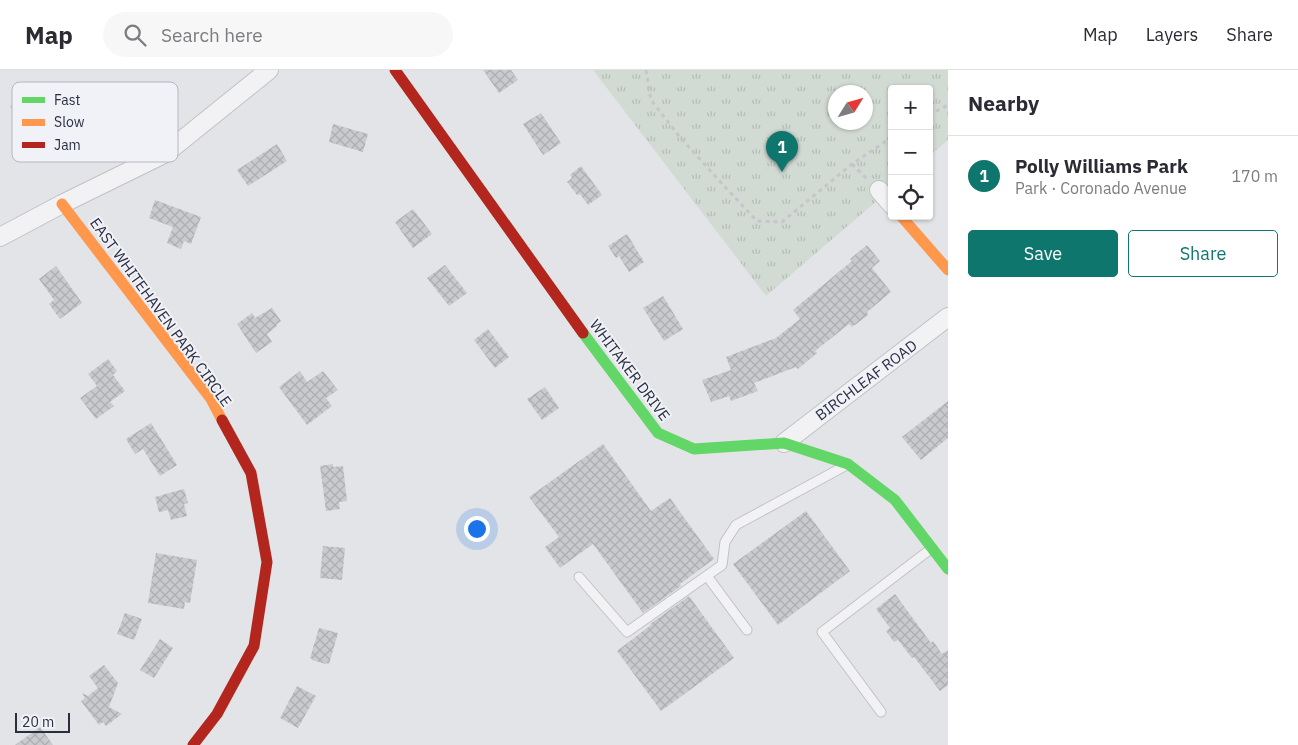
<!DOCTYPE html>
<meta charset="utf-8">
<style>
:root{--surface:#fff;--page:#f7f7f7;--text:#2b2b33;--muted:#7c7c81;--line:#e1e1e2;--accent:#0f766e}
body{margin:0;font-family:"IBM Plex Sans",sans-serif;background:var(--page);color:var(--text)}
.controls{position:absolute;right:15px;top:15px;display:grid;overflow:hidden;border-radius:5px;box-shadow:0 1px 4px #0004}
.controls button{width:45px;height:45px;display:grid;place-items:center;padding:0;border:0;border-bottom:1px solid var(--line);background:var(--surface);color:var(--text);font:25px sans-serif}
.compass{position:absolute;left:828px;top:15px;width:45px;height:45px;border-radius:50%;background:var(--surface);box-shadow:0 1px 4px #0004;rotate:53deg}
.scale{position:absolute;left:15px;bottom:12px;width:55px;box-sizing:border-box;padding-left:5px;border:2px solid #2a2e40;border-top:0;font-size:14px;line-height:18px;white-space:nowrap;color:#2a2e40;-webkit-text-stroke:4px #f1f2f7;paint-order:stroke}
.you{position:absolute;left:476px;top:458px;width:18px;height:18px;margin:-12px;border:4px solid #fff;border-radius:50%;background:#1a73e8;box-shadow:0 0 0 8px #1a73e833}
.badge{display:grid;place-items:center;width:32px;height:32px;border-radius:50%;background:var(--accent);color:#fff;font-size:16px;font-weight:700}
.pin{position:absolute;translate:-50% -41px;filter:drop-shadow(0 1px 2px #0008)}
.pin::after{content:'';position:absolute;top:26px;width:18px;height:15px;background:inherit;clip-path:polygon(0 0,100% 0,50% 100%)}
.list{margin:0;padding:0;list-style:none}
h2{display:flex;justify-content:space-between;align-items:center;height:65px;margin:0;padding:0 20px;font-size:21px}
h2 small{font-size:16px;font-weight:400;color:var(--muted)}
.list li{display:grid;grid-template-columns:32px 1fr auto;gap:15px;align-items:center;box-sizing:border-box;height:80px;padding:0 20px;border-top:1px solid var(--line)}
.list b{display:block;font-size:19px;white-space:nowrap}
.list p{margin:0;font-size:16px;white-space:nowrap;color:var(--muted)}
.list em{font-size:16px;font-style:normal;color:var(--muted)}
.actions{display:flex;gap:10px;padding:15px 20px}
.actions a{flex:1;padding:11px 0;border:1px solid var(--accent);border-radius:5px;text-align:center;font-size:18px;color:var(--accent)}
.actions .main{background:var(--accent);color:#fff}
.icon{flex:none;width:28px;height:28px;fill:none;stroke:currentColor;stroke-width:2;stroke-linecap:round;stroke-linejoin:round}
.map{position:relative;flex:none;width:948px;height:675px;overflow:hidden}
header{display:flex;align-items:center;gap:30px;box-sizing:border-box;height:70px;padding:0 25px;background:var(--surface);border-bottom:1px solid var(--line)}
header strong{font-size:24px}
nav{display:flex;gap:28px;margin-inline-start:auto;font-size:18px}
.search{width:350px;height:45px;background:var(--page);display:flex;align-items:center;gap:12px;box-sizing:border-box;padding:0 18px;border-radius:28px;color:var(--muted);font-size:19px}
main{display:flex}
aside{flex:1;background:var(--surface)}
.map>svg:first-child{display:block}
</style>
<header>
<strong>Map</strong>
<div class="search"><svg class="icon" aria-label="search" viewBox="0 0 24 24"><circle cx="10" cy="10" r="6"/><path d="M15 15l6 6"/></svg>Search here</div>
<nav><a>Map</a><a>Layers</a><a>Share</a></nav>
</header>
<main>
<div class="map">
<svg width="948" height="675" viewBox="0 0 948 675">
<defs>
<pattern id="park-tufts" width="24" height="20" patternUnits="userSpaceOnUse" patternTransform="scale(1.25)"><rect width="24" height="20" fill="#d2dbd3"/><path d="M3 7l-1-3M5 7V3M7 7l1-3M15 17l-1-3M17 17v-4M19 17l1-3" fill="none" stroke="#b4bcb6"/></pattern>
<pattern id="building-cross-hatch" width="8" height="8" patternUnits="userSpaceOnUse" patternTransform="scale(1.25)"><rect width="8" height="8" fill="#c9cace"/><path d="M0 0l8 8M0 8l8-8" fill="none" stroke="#adaeb2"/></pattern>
</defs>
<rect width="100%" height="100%" fill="#e3e4e7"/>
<path fill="url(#park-tufts)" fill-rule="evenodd" d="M 593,0 L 948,0 L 948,70 L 929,86 L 929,19 L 892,19 L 892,118 L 766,226 ZM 836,22 L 866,22 L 866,52 L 836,52 Z"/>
<path fill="url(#building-cross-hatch)" d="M 483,0 L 511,0 L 518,10 L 499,23 Z
M 23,28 L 32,43 L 19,51 L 10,36 Z
M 541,43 L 561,73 L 543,85 L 523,54 Z
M 333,54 L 368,64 L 363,82 L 329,72 Z
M 277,74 L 287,91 L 248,116 L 237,100 Z
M 581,96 L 602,125 L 588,135 L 580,124 L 577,125 L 567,112 L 572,108 L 570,105 Z
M 155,130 L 201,147 L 191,174 L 184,171 L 181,179 L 167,173 L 173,157 L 149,148 Z
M 413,139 L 432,164 L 413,178 L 395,152 Z
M 627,164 L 644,192 L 629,202 L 619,186 L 616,188 L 608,176 Z
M 867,175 L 880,191 L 872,198 L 891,222 L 867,242 L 868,245 L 855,255 L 854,255 L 852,257 L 849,254 L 815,281 L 817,283 L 798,299 L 796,297 L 754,313 L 758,321 L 731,331 L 729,326 L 711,332 L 702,310 L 731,300 L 726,287 L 776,268 L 800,249 L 793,240 L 852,191 L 850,189 Z
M 445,195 L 467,223 L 449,236 L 427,208 Z
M 56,196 L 82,233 L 60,249 L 49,234 L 54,230 L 39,209 Z
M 663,226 L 683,259 L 664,271 L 643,238 Z
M 272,238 L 281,251 L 276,255 L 277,256 L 267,264 L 272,272 L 256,283 L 237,254 L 252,243 L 255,248 Z
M 488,259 L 509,287 L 495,298 L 474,270 Z
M 108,289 L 117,301 L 113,305 L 125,321 L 110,332 L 114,336 L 96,349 L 80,328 L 97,316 L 88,304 Z
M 300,301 L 307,312 L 323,301 L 338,320 L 326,328 L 332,336 L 307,355 L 279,317 Z
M 545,317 L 559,338 L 542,350 L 527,329 Z
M 948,331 L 948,368 L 921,390 L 902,367 Z
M 151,353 L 177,395 L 160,406 L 143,379 L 135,384 L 126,369 Z
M 603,374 L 651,441 L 670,428 L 714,489 L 680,514 L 681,516 L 643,543 L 593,474 L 560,498 L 545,477 L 559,467 L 529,427 Z
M 333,394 L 333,397 L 343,396 L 347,431 L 339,432 L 340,439 L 326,441 L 320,396 Z
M 184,419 L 188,433 L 184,434 L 187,446 L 171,450 L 168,440 L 159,442 L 155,427 Z
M 806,441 L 850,501 L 778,555 L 733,494 Z
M 323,476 L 345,478 L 342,510 L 320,508 Z
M 156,483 L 197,490 L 190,533 L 185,532 L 184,539 L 148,533 Z
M 895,524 L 931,573 L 933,571 L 942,584 L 948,580 L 948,615 L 940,621 L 914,587 L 912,588 L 898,570 L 894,572 L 886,561 L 890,558 L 876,539 Z
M 689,526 L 734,588 L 661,641 L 617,581 L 651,555 L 650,554 Z
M 125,543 L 142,549 L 134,570 L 117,564 Z
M 319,558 L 338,563 L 329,594 L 326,593 L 326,594 L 312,590 L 312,589 L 310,588 Z
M 160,569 L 173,578 L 154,608 L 140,600 Z
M 104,595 L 118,613 L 109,637 L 122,644 L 106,656 L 103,652 L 99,655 L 81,631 L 85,628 L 82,623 L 88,626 L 98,618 L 89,606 Z
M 297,616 L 316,626 L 298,658 L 280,648 Z
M 40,657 L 53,675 L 15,675 Z"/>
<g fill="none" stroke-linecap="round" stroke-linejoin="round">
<defs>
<path id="lane" d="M 707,506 L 747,560
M 579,507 L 627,562 L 722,495 L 725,472 L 736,455 L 843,397
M 881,642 L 822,562 L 932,478"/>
<path id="street" d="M 879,120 L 892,135
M 0,167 L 62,134 L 166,83 L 269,0
M 784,373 L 948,247"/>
</defs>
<use href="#lane" stroke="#c1c2c5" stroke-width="11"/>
<use href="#street" stroke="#c1c2c5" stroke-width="20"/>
<path stroke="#c5c5cb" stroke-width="3" stroke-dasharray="4 4" stroke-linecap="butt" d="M 646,0 L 651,30 L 679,66 L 725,117 L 757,151 L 782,152 L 852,94 L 892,67
M 929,45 L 948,35
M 852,94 L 867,109"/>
<use href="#lane" stroke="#f2f2f5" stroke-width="9"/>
<use href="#street" stroke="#f2f2f5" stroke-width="18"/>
<path stroke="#63d668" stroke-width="11" d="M 583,263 L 658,363 L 694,379 L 784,373 L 848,394 L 895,430 L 948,499"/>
<path stroke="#ff974d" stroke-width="11" d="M 62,134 L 211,329 L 222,350
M 901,146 L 948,200"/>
<path stroke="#b3261e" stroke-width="11" d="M 395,0 L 583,263
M 193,675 L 217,644 L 254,576 L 267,492 L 251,403 L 222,350"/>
</g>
<g text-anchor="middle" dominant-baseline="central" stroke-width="4" stroke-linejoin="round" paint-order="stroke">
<g font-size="15" fill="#2a2e40" stroke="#f1f2f7">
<text transform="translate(161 242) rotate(54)">EAST WHITEHAVEN PARK CIRCLE</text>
<text transform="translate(630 300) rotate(53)">WHITAKER DRIVE</text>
<text transform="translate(866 310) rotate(-37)">BIRCHLEAF ROAD</text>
</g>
</g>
<rect x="12" y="12" width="166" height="80" rx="8" fill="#f1f2f7" stroke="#b5b7c0" stroke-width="1"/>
<rect x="22" y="27" width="23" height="6" fill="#63d668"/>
<rect x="22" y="49" width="23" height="7" fill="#ff974d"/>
<rect x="22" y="72" width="23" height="6" fill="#b3261e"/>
<g font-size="14" fill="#2a2e40">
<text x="54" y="35">Fast</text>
<text x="54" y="57">Slow</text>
<text x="54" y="80">Jam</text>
</g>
</svg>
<div class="controls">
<button>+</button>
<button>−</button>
<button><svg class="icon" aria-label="locate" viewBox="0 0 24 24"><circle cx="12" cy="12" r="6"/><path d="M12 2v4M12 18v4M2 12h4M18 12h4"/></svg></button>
</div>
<svg class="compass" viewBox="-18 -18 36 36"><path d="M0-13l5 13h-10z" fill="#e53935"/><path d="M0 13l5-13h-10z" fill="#7c7c81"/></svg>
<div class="scale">20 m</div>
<div class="you"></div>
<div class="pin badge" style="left:782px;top:102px">1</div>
</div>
<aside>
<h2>Nearby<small></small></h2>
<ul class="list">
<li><span class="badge">1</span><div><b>Polly Williams Park</b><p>Park · Coronado Avenue</p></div><em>170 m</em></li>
</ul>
<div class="actions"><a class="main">Save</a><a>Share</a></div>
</aside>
</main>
